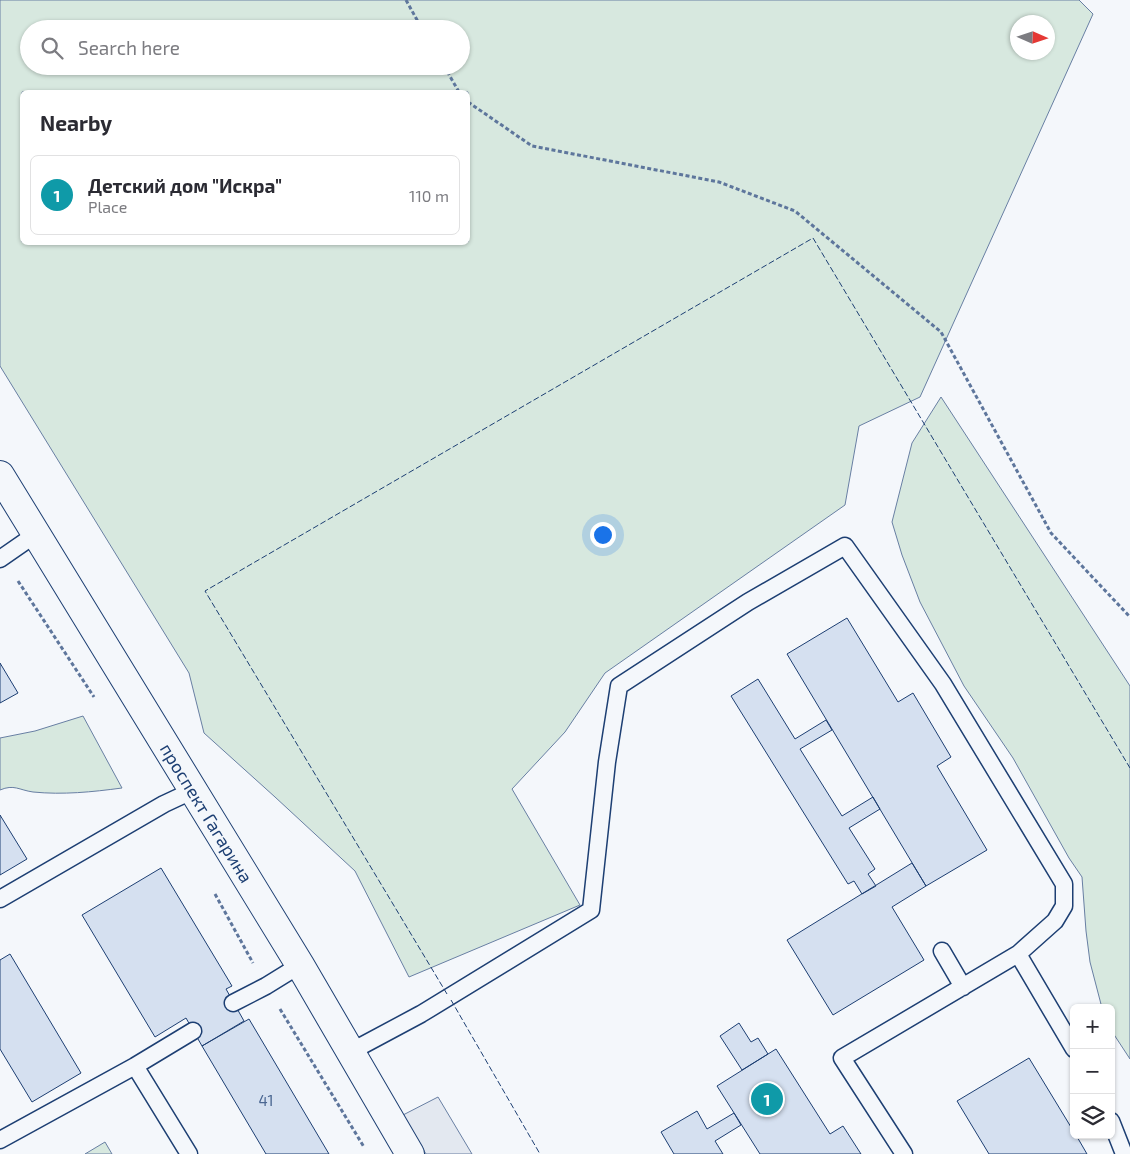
<!DOCTYPE html>
<meta charset="utf-8">
<style>
:root{--surface:#fff;--page:#f7f7f7;--text:#2b2b33;--muted:#7c7c81;--line:#e1e1e2;--accent:#d93025}
body{margin:0;font-family:"Exo 2",sans-serif;background:var(--page);color:var(--text)}
.controls{position:absolute;right:15px;bottom:15px;display:grid;overflow:hidden;border-radius:8px;box-shadow:0 1px 4px #0004}
.controls button{width:45px;height:45px;display:grid;place-items:center;padding:0;border:0;border-bottom:1px solid var(--line);background:var(--surface);color:var(--text);font:25px sans-serif}
.compass{position:absolute;left:1010px;top:15px;width:45px;height:45px;border-radius:50%;background:var(--surface);box-shadow:0 1px 4px #0004;rotate:93deg}
.you{position:absolute;left:602px;top:534px;width:18px;height:18px;margin:-12px;border:4px solid #fff;border-radius:50%;background:#1a73e8;box-shadow:0 0 0 8px #1a73e833}
.badge{display:grid;place-items:center;width:32px;height:32px;border-radius:50%;background:var(--accent);color:#fff;font-size:16px;font-weight:700}
.pin{position:absolute;translate:-50% -50%;border:2px solid #fff;box-shadow:0 1px 5px #0006}
.list{margin:0;padding:0;list-style:none}
h2{display:flex;justify-content:space-between;align-items:center;height:65px;margin:0;padding:0 20px;font-size:21px}
h2 small{font-size:16px;font-weight:400;color:var(--muted)}
.list li{display:grid;grid-template-columns:32px 1fr auto;gap:15px;align-items:center;box-sizing:border-box;height:80px;margin:0 10px 10px;padding:0 10px;border:1px solid var(--line);border-radius:8px}
.list b{display:block;font-size:19px;white-space:nowrap}
.list p{margin:0;font-size:16px;white-space:nowrap;color:var(--muted)}
.list em{font-size:16px;font-style:normal;color:var(--muted)}
.icon{flex:none;width:28px;height:28px;fill:none;stroke:currentColor;stroke-width:2;stroke-linecap:round;stroke-linejoin:round}
.map{position:relative;flex:none;width:1130px;height:1154px;overflow:hidden}
.search{position:absolute;background:var(--surface);box-shadow:0 1px 4px #0004;left:20px;top:20px;width:450px;height:55px;display:flex;align-items:center;gap:12px;box-sizing:border-box;padding:0 18px;border-radius:28px;color:var(--muted);font-size:19px}
.panel{position:absolute;background:var(--surface);box-shadow:0 1px 4px #0004;left:20px;top:90px;width:450px;height:155px;border-radius:8px}
.map>svg:first-child{display:block}
</style>
<div class="map">
<svg width="1130" height="1154" viewBox="0 0 1130 1154">
<rect width="100%" height="100%" fill="#f4f7fb"/>
<path fill="#d7e8df" stroke="#687fa3" fill-rule="evenodd" d="M 0,0 L 1079,0 L 1093,14 L 920,397 L 859,426 L 845,505 L 605,673 L 565,732 L 512,789 L 580,905 L 409,977 L 355,871 L 275,797 L 204,733 L 189,673 L 0,366 ZM 1048,22 L 1048,52 L 1018,52 L 1018,22 ZM 29,29 L 461,29 L 461,66 L 29,66 ZM 22,92 L 468,92 L 468,242 L 22,242 Z
M 941,397 L 1130,686 L 1130,1059 L 1111,1030 L 1111,1008 L 1102,1008 L 1090,962 L 1086,931 L 1082,877 L 1069,858 L 1013,758 L 964,686 L 920,602 L 902,555 L 892,522 L 912,443 Z
M 83,716 L 122,788 C 92,792 63,795 33,792 C 19,790 14,784 0,790 L 0,738 L 35,731 Z
M 105,1142 L 112,1154 L 85,1154 Z"/>
<path fill="#e3e8f0" stroke="#687fa3" d="M 438,1097 L 472,1154 L 426,1154 L 403,1115 Z"/>
<path fill="#d5e0f0" stroke="#1d3f73" d="M 847,618 L 898,702 L 913,693 L 951,757 L 937,766 L 987,850 L 926,886 L 787,654 Z
M 0,663 L 18,693 L 0,703 Z
M 758,679 L 795,739 L 826,720 L 832,730 L 800,749 L 842,816 L 873,797 L 880,809 L 849,828 L 875,869 L 868,874 L 876,886 L 862,894 L 854,881 L 848,884 L 731,696 Z
M 0,815 L 27,859 L 0,875 Z
M 912,863 L 926,886 L 892,907 L 924,960 L 833,1015 L 787,940 Z
M 161,868 L 232,986 L 226,989 L 244,1021 L 202,1046 L 186,1018 L 155,1037 L 82,915 Z
M 10,954 L 81,1073 L 32,1102 L 0,1049 L 0,960 Z
M 249,1019 L 329,1154 L 266,1154 L 202,1046 Z
M 739,1023 L 751,1042 L 758,1038 L 768,1054 L 742,1070 L 720,1036 Z
M 776,1049 L 830,1134 L 843,1126 L 861,1154 L 760,1154 L 717,1086 Z
M 1029,1058 L 1074,1132 L 1074,1135 L 1076,1135 L 1087,1154 L 989,1154 L 957,1101 Z
M 697,1111 L 707,1129 L 734,1113 L 741,1125 L 715,1141 L 723,1154 L 674,1154 L 661,1132 Z"/>
<g fill="none" stroke-linecap="round" stroke-linejoin="round">
<defs>
<path id="lane" d="M 0,559 L 36,534
M 0,899 L 164,804 L 194,790
M 942,951 L 963,987
M 233,1003 L 266,986 L 300,965
M 350,1052 L 421,1014 L 591,910 L 607,762 L 619,686 L 748,602 L 845,546 L 943,684 L 1064,884 L 1064,906 L 1055,921 L 1018,954 L 1074,1049
M 135,1066 L 189,1154
M 1111,1121 L 1124,1154
M 0,1140 L 135,1066 L 193,1031
M 904,1154 L 842,1058 L 1018,954"/>
<g id="secondary">
<path id="s1" d="M 0,475 L 300,965 L 410,1154"/>
</g>
</defs>
<use href="#lane" stroke="#1d3f73" stroke-width="19"/>
<use href="#secondary" stroke="#1d3f73" stroke-width="30"/>
<path stroke="#5e769c" stroke-width="3" stroke-dasharray="4 2.5" stroke-linecap="butt" d="M 406,0 L 422,29
M 444,66 L 459,92
M 468,102 L 532,146 L 719,182 L 795,211 L 941,332 L 1051,533 L 1130,617
M 18,581 L 94,697
M 215,894 L 253,963
M 280,1009 L 364,1147"/>
<use href="#lane" stroke="#f4f7fb" stroke-width="16"/>
<use href="#secondary" stroke="#f4f7fb" stroke-width="28"/>
<path stroke="#1d3f73" stroke-width="1" stroke-dasharray="6 2.5" stroke-linecap="butt" d="M 447,994 L 205,591 L 813,238 L 1130,768
M 451,1000 L 540,1154"/>
</g>
<g text-anchor="middle" dominant-baseline="central" stroke-width="4" stroke-linejoin="round" paint-order="stroke">
<g font-size="15" fill="#4b6792">
<text x="266" y="1100">41</text>
</g>
<g font-size="18" fill="#1d3f73" stroke="#f4f7fb">
<text stroke="none"><textPath href="#s1" startOffset="396">проспект Гагарина</textPath></text>
</g>
</g>
</svg>
<div class="controls">
<button>+</button>
<button>−</button>
<button><svg class="icon" aria-label="layers" viewBox="0 0 24 24"><path d="M12 4l9 5-9 5-9-5zM3 14l9 5 9-5"/></svg></button>
</div>
<svg class="compass" viewBox="-18 -18 36 36"><path d="M0-13l5 13h-10z" fill="#e53935"/><path d="M0 13l5-13h-10z" fill="#7c7c81"/></svg>
<div class="you"></div>
<div class="pin badge" style="left:767px;top:1099px;background:#0f9aa8">1</div>
<div class="search"><svg class="icon" aria-label="search" viewBox="0 0 24 24"><circle cx="10" cy="10" r="6"/><path d="M15 15l6 6"/></svg>Search here</div>
<section class="panel">
<h2>Nearby<small></small></h2>
<ul class="list">
<li><span class="badge" style="background:#0f9aa8">1</span><div><b>Детский дом &quot;Искра&quot;</b><p>Place</p></div><em>110 m</em></li>
</ul>
</section>
</div>
